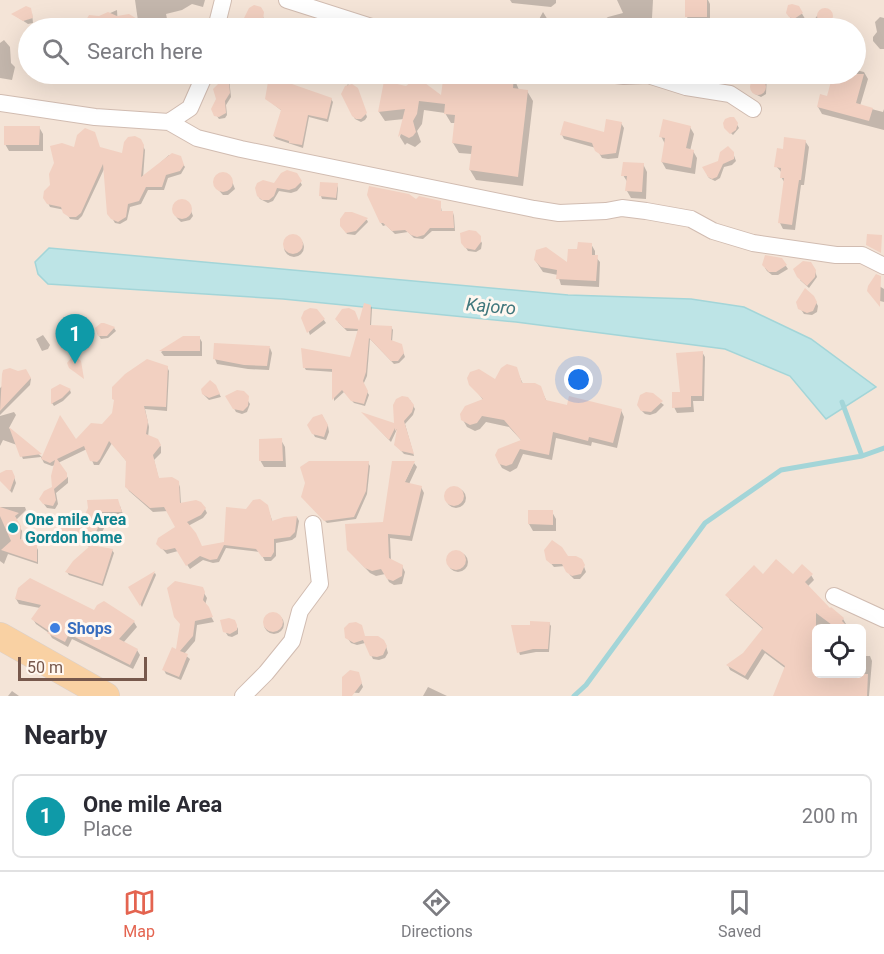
<!DOCTYPE html>
<style>
:root{--surface:#fff;--page:#f7f7f7;--text:#2b2b33;--muted:#7c7c81;--line:#e1e1e2;--accent:#e46450}
body{margin:0;font-family:Roboto,sans-serif;background:var(--page);color:var(--text)}
.controls{position:absolute;right:18px;bottom:18px;display:grid;overflow:hidden;border-radius:9px;box-shadow:0 6px 24px #0002}
.controls button{width:54px;height:54px;display:grid;place-items:center;padding:0;border:0;border-bottom:2px solid var(--line);background:var(--surface);color:var(--text);font:30px sans-serif}
.scale{position:absolute;left:18px;bottom:15px;width:129px;box-sizing:border-box;padding-left:6px;border:3px solid #77584c;border-top:0;font-size:16px;line-height:21px;white-space:nowrap;color:#77584c;-webkit-text-stroke:4px #fff7f0;paint-order:stroke}
.you{position:absolute;left:579px;top:380px;width:21px;height:21px;margin:-15px;border:4px solid #fff;border-radius:50%;background:#1a73e8;box-shadow:0 0 0 9px #1a73e833}
.badge{display:grid;place-items:center;width:39px;height:39px;border-radius:50%;background:var(--accent);color:#fff;font-size:20px;font-weight:700}
.pin{position:absolute;translate:-50% -50px;filter:drop-shadow(0 2px 3px #0008)}
.pin::after{content:'';position:absolute;top:32px;width:21px;height:18px;background:inherit;clip-path:polygon(0 0,100% 0,50% 100%)}
.list{margin:0;padding:0;list-style:none}
h2{display:flex;justify-content:space-between;align-items:center;height:78px;margin:0;padding:0 24px;font-size:26px}
h2 small{font-size:20px;font-weight:400;color:var(--muted)}
.list li{display:grid;grid-template-columns:39px 1fr auto;gap:18px;align-items:center;box-sizing:border-box;height:84px;margin:0 12px 12px;padding:0 12px;border:2px solid var(--line);border-radius:9px}
.list b{display:block;font-size:22px;white-space:nowrap}
.list p{margin:0;font-size:20px;white-space:nowrap;color:var(--muted)}
.list em{font-size:20px;font-style:normal;color:var(--muted)}
.icon{flex:none;width:33px;height:33px;fill:none;stroke:currentColor;stroke-width:2;stroke-linecap:round;stroke-linejoin:round}
.map{position:relative;flex:none;width:884px;height:696px;overflow:hidden}
.search{position:absolute;background:var(--surface);box-shadow:0 6px 24px #0002;left:18px;right:18px;top:18px;height:66px;display:flex;align-items:center;gap:15px;box-sizing:border-box;padding:0 21px;border-radius:33px;color:var(--muted);font-size:22px}
.sheet{height:174px;background:var(--surface)}
nav{display:flex;justify-content:space-around;align-items:center;box-sizing:border-box;height:84px;border-top:2px solid var(--line);background:var(--surface);font-size:16px;color:var(--muted)}
nav a{display:grid;justify-items:center;gap:3px}
nav .on{color:var(--accent)}
.map>svg:first-child{display:block}
</style>
<div class="map">
<svg width="884" height="696" viewBox="0 0 884 696">
<rect width="100%" height="100%" fill="#fcf3e9"/>
<path fill="#f4e4d7" fill-rule="evenodd" d="M 0,0 L 884,0 L 884,696 L 0,696 ZM 28,28 L 856,28 L 856,74 L 28,74 ZM 816,628 L 862,628 L 862,674 L 816,674 Z"/>
<path fill="#bde4e6" stroke="#a3d5d8" stroke-width="1.5" d="M 49,248 L 568,295 L 691,299 L 744,307 L 811,339 L 876,387 L 826,419 L 790,376 L 725,349 L 516,322 L 283,299 L 48,284 L 38,274 L 35,262 Z"/>
<path fill="#0003" d="M 135,0 L 205,0 L 203,7 L 192,4 L 182,10 L 166,14 L 169,28 L 139,28 Z
M 510,0 L 556,0 L 556,3 L 551,7 L 512,3 Z
M 617,0 L 653,0 L 652,18 L 682,21 L 685,28 L 592,28 L 608,17 L 623,13 Z
M 687,0 L 708,0 L 710,4 L 710,24 L 691,24 L 687,17 Z
M 798,7 L 807,22 L 794,21 L 788,15 Z
M 261,8 L 264,20 L 269,22 L 256,28 L 230,28 L 233,20 L 245,20 Z
M 117,10 L 118,28 L 84,28 L 88,18 L 99,18 Z
M 825,10 L 831,15 L 833,21 L 831,25 L 825,28 L 808,28 L 820,12 Z
M 543,12 L 551,25 L 550,28 L 540,28 L 537,23 Z
M 32,13 L 33,23 L 28,24 L 13,14 Z
M 880,17 L 884,18 L 884,49 L 880,49 L 873,41 L 873,37 L 877,32 L 875,22 Z
M 745,24 L 747,28 L 736,28 L 738,25 Z
M 4,40 L 10,47 L 11,63 L 15,67 L 12,80 L 0,78 L 0,43 Z
M 856,70 L 864,72 L 868,79 L 860,106 L 883,112 L 884,109 L 884,130 L 822,114 L 818,107 L 828,98 L 834,74 L 856,74 Z
M 103,74 L 116,74 L 116,82 L 105,81 Z
M 225,74 L 281,74 L 279,76 L 259,81 L 254,78 L 229,78 L 231,97 L 226,105 L 227,115 L 225,118 L 219,119 L 212,109 L 217,99 L 215,89 L 227,78 Z
M 667,74 L 685,74 L 686,75 L 684,79 Z
M 767,74 L 766,94 L 761,97 L 755,94 L 753,84 Z
M 420,78 L 424,84 L 443,97 L 487,81 L 514,78 L 519,90 L 527,91 L 533,101 L 523,186 L 476,180 L 470,170 L 472,154 L 459,153 L 453,143 L 456,123 L 451,123 L 445,113 L 424,110 L 422,124 L 417,131 L 421,142 L 415,147 L 407,143 L 405,145 L 400,137 L 404,119 L 385,121 L 379,112 L 386,83 L 407,87 Z
M 348,84 L 364,108 L 367,117 L 365,120 L 361,122 L 355,119 L 342,94 Z
M 267,99 L 331,99 L 333,102 L 328,122 L 309,117 L 303,148 L 276,139 L 274,136 L 282,111 Z
M 733,118 L 739,128 L 733,135 L 726,128 Z
M 621,123 L 624,128 L 618,158 L 608,159 L 602,158 L 596,148 L 564,139 L 562,135 L 605,134 Z
M 39,127 L 43,134 L 43,151 L 9,151 L 5,144 Z
M 690,127 L 694,134 L 690,151 L 693,151 L 697,158 L 695,174 L 666,169 L 662,162 L 665,144 L 661,136 Z
M 140,140 L 145,150 L 143,178 L 169,155 L 177,155 L 185,167 L 181,174 L 168,178 L 164,190 L 148,190 L 141,204 L 130,207 L 127,220 L 120,224 L 115,223 L 109,213 L 105,167 L 82,216 L 78,220 L 70,219 L 65,210 L 50,207 L 48,203 L 75,149 L 100,149 L 123,154 Z
M 805,141 L 809,147 L 804,185 L 801,185 L 795,230 L 783,229 L 780,223 L 785,183 L 781,177 L 782,173 L 776,166 L 784,151 Z
M 733,153 L 736,161 L 732,165 L 724,167 L 720,178 L 715,181 L 709,178 L 707,175 L 720,162 Z
M 643,164 L 647,172 L 646,199 L 631,198 L 627,191 L 628,183 L 623,175 Z
M 224,173 L 230,176 L 235,189 L 228,195 L 223,195 L 214,185 L 215,179 L 219,174 Z
M 296,174 L 302,185 L 297,191 L 291,193 L 279,191 L 273,201 L 268,203 L 260,199 L 258,196 Z
M 337,185 L 338,188 L 337,200 L 322,199 L 321,196 Z
M 183,201 L 188,203 L 193,216 L 190,220 L 181,222 L 177,218 L 173,209 L 175,203 Z
M 416,201 L 440,202 L 442,213 L 453,213 L 454,216 L 455,231 L 432,231 L 423,239 L 414,238 L 408,232 L 395,234 L 386,225 L 383,226 L 381,223 Z
M 351,214 L 367,220 L 368,222 L 355,235 L 347,234 L 341,225 Z
M 475,232 L 482,243 L 481,249 L 476,252 L 468,251 L 462,242 Z
M284 247a10 10 0 1 1 20 0a10 10 0 1 1-20 0Z
M 591,244 L 595,251 L 595,256 L 600,262 L 599,287 L 561,285 L 558,275 L 543,272 L 535,260 L 568,264 L 578,251 Z
M 781,259 L 788,269 L 778,275 L 772,275 L 767,271 L 765,268 Z
M 814,268 L 817,277 L 809,288 L 800,280 Z
M 876,284 L 884,289 L 884,302 L 876,300 Z
M 813,297 L 818,306 L 817,312 L 812,315 L 804,314 L 798,305 Z
M 371,306 L 372,309 L 371,326 L 391,327 L 393,330 L 392,342 L 402,349 L 405,357 L 399,363 L 394,364 L 370,339 L 367,376 L 363,385 L 369,395 L 365,406 L 354,403 L 344,392 L 334,401 L 334,372 L 306,370 L 304,367 L 352,359 L 358,331 L 347,331 L 338,322 L 360,325 Z
M 318,312 L 326,323 L 310,335 L 303,318 Z
M 101,324 L 114,328 L 116,331 L 108,338 L 101,339 L 97,333 Z
M 43,335 L 50,345 L 48,349 L 42,351 L 36,339 Z
M 184,337 L 199,337 L 202,342 L 202,356 L 164,356 L 161,352 Z
M 270,348 L 272,353 L 269,370 L 248,369 L 217,364 L 215,359 Z
M 702,352 L 705,357 L 704,401 L 693,401 L 694,412 L 677,413 L 674,407 Z
M 167,367 L 169,371 L 167,411 L 145,409 L 149,427 L 148,437 L 157,440 L 161,447 L 161,453 L 154,460 L 159,480 L 178,482 L 180,487 L 181,504 L 205,509 L 207,513 L 203,518 L 188,526 L 201,548 L 225,543 L 247,510 L 267,506 L 273,523 L 297,517 L 299,521 L 296,537 L 292,540 L 276,543 L 276,556 L 271,561 L 265,561 L 260,552 L 226,548 L 219,562 L 213,563 L 203,560 L 190,569 L 178,551 L 167,554 L 158,544 L 177,527 L 168,511 L 153,512 L 129,491 L 127,487 L 127,462 L 112,443 L 99,465 L 94,465 L 87,449 L 58,463 L 68,478 L 68,483 L 56,493 L 58,504 L 55,509 L 47,508 L 43,503 L 54,488 L 55,465 L 52,466 L 44,463 L 41,457 L 23,459 L 17,445 L 3,440 L 0,446 L 0,416 L 14,412 L 16,415 L 9,428 L 43,458 L 103,426 Z
M 516,369 L 523,384 L 540,387 L 547,402 L 568,406 L 621,410 L 624,417 L 617,448 L 592,442 L 591,446 L 556,438 L 552,460 L 523,454 L 517,468 L 510,472 L 502,468 L 498,461 L 522,441 L 509,427 L 486,422 L 480,429 L 475,431 L 467,427 L 463,420 L 484,401 L 471,384 L 495,381 Z
M 26,371 L 31,379 L 30,385 L 0,415 L 0,388 L 18,373 Z
M 60,386 L 70,390 L 71,393 L 63,401 L 54,406 L 52,403 Z
M 215,386 L 221,397 L 209,400 L 203,394 Z
M 243,393 L 250,404 L 247,412 L 242,414 L 236,412 L 227,396 Z
M 649,394 L 664,405 L 656,413 L 650,415 L 645,414 L 640,409 Z
M 410,400 L 415,409 L 413,415 L 405,424 L 414,456 L 404,454 L 396,445 L 398,427 L 391,442 L 364,414 L 396,425 Z
M 322,415 L 328,426 L 329,432 L 326,440 L 315,437 L 309,425 Z
M 281,440 L 285,447 L 286,467 L 264,467 L 260,460 Z
M 368,463 L 370,466 L 367,494 L 356,519 L 327,523 L 305,500 Z
M 414,463 L 417,467 L 409,484 L 421,487 L 424,493 L 412,541 L 390,538 L 391,561 L 402,566 L 405,572 L 402,584 L 394,585 L 389,582 L 385,574 L 376,576 L 370,573 L 348,550 L 384,524 Z
M 13,474 L 16,483 L 12,493 L 5,485 Z
M446 498a10 10 0 1 1 20 0a10 10 0 1 1-20 0Z
M 120,506 L 124,517 L 104,518 L 105,526 L 95,547 L 112,550 L 114,553 L 103,586 L 69,575 L 67,572 L 91,547 L 60,539 L 57,534 L 81,527 L 89,508 Z
M 0,507 L 25,507 L 26,510 L 16,520 L 22,531 L 21,541 L 36,546 L 38,550 L 38,564 L 8,554 L 4,564 L 0,561 Z
M 552,512 L 556,519 L 556,531 L 533,531 L 529,524 Z
M448 562a10 10 0 1 1 20 0a10 10 0 1 1-20 0Z
M 567,557 L 583,564 L 586,572 L 580,579 L 574,579 L 570,575 L 565,566 L 554,567 L 548,560 Z
M 155,573 L 156,575 L 142,607 L 130,588 Z
M 811,575 L 814,580 L 807,587 L 830,610 L 843,619 L 846,624 L 842,628 L 816,628 L 816,659 L 808,669 L 816,665 L 816,674 L 862,674 L 862,649 L 865,656 L 870,656 L 872,661 L 869,696 L 775,696 L 785,668 L 765,653 L 748,680 L 730,670 L 728,665 L 744,654 L 764,630 L 730,600 L 727,595 L 763,576 Z
M 204,593 L 207,598 L 205,605 L 214,622 L 197,625 L 195,641 L 184,654 L 190,659 L 181,680 L 166,674 L 164,670 L 177,650 Z
M 16,599 L 134,622 L 137,627 L 123,643 L 137,650 L 140,655 L 133,669 L 72,639 L 68,647 L 52,638 L 49,633 L 36,624 L 33,619 L 40,608 L 19,604 Z
M264 624a10 10 0 1 1 20 0a10 10 0 1 1-20 0Z
M 234,621 L 238,629 L 238,634 L 232,637 L 228,636 L 226,633 Z
M 549,623 L 551,626 L 549,652 L 536,652 L 520,655 L 519,652 Z
M 345,635 L 385,643 L 388,653 L 385,658 L 379,660 L 373,659 L 365,643 L 357,645 L 351,643 Z
M 358,674 L 363,687 L 359,693 L 345,692 Z
M 428,687 L 447,696 L 423,696 Z
M 12,691 L 19,696 L 8,696 Z"/>
<g fill="none" stroke-linecap="round" stroke-linejoin="round">
<path stroke="#a3d5d8" stroke-width="5" d="M 842,402 L 862,456
M 574,696 L 586,685 L 705,523 L 781,470 L 862,456 L 884,448"/>
</g>
<path fill="#f2d0c1" d="M 685,0 L 707,0 L 707,17 L 685,17 Z
M 792,4 L 799,6 L 803,13 L 794,19 L 789,17 L 786,13 L 788,5 Z
M 254,5 L 261,7 L 264,12 L 262,28 L 239,28 L 249,8 Z
M 26,6 L 31,8 L 33,18 L 23,21 L 11,14 Z
M817 16a8 8 0 1 1 16 0a8 8 0 1 1-16 0Z
M 108,12 L 117,16 L 129,14 L 152,28 L 123,28 L 118,26 L 110,28 L 102,25 L 97,28 L 86,28 L 85,22 L 89,15 L 99,16 Z
M 449,74 L 485,79 L 486,74 L 514,76 L 513,88 L 528,90 L 518,177 L 469,170 L 472,146 L 452,143 L 455,115 L 444,114 L 445,104 L 419,101 L 417,114 L 413,121 L 416,132 L 413,136 L 409,138 L 401,134 L 398,137 L 405,109 L 378,112 L 384,81 L 406,86 L 411,82 L 412,75 L 421,76 L 421,80 L 441,95 L 443,80 L 449,81 Z
M 833,74 L 864,74 L 856,103 L 873,108 L 869,121 L 817,107 L 820,94 L 827,96 Z
M 269,76 L 332,98 L 327,119 L 308,115 L 302,145 L 289,143 L 289,141 L 273,136 L 281,110 L 265,99 Z
M750 87a8 8 0 1 1 16 0a8 8 0 1 1-16 0Z
M 219,83 L 229,83 L 230,93 L 225,101 L 226,113 L 219,117 L 214,116 L 211,109 L 216,99 L 213,89 Z
M 352,84 L 358,88 L 367,113 L 361,119 L 356,119 L 352,116 L 341,94 L 345,86 Z
M 730,117 L 734,117 L 738,123 L 736,130 L 730,134 L 724,128 L 723,123 L 725,119 Z
M 606,119 L 622,122 L 616,153 L 601,155 L 595,151 L 592,143 L 560,135 L 564,121 L 604,132 Z
M 663,119 L 691,126 L 686,148 L 694,150 L 691,168 L 661,162 L 665,138 L 659,137 Z
M 4,126 L 40,126 L 39,145 L 4,145 Z
M 85,128 L 95,132 L 100,147 L 122,153 L 124,142 L 128,137 L 135,136 L 141,139 L 144,145 L 141,177 L 172,153 L 181,156 L 184,165 L 180,171 L 166,175 L 162,187 L 146,187 L 139,201 L 128,204 L 126,217 L 118,222 L 111,219 L 107,214 L 103,164 L 81,213 L 76,217 L 69,217 L 63,213 L 61,207 L 47,204 L 43,198 L 44,191 L 50,185 L 49,174 L 54,163 L 50,146 L 62,143 L 74,147 L 77,135 Z
M 784,137 L 806,140 L 801,180 L 799,180 L 792,225 L 778,223 L 784,178 L 780,178 L 781,168 L 774,167 L 777,148 L 783,149 Z
M 728,146 L 734,152 L 734,159 L 723,164 L 717,177 L 712,179 L 708,177 L 702,167 L 718,161 L 720,152 Z
M 623,162 L 644,163 L 642,192 L 625,191 L 627,176 L 621,176 Z
M 287,170 L 297,173 L 302,181 L 295,188 L 289,190 L 277,188 L 274,196 L 269,200 L 262,200 L 257,196 L 255,188 L 257,183 L 263,180 L 274,183 L 281,173 Z
M213 182a10 10 0 1 1 20 0a10 10 0 1 1-20 0Z
M 320,182 L 338,183 L 336,198 L 319,196 Z
M 369,186 L 409,194 L 416,199 L 419,196 L 441,201 L 441,211 L 453,211 L 454,228 L 430,228 L 424,235 L 417,237 L 411,235 L 405,230 L 392,231 L 383,223 L 380,223 L 367,195 Z
M172 209a10 10 0 1 1 20 0a10 10 0 1 1-20 0Z
M 345,212 L 352,212 L 368,218 L 356,231 L 346,233 L 340,226 L 340,219 Z
M 469,230 L 476,231 L 481,236 L 481,242 L 475,250 L 465,248 L 461,243 L 460,233 Z
M283 244a10 10 0 1 1 20 0a10 10 0 1 1-20 0Z
M 867,234 L 882,235 L 881,253 L 866,245 Z
M 578,242 L 592,243 L 592,255 L 598,255 L 596,281 L 556,279 L 557,270 L 541,267 L 534,260 L 536,250 L 546,247 L 567,262 L 568,249 L 577,249 Z
M 765,255 L 782,258 L 787,265 L 776,272 L 769,272 L 762,265 Z
M 803,261 L 811,262 L 816,270 L 815,277 L 807,286 L 797,277 L 793,269 Z
M 876,274 L 881,276 L 880,307 L 867,291 L 868,286 Z
M 805,288 L 814,296 L 817,302 L 813,311 L 807,313 L 798,309 L 796,302 Z
M 364,303 L 371,305 L 370,325 L 392,326 L 391,340 L 402,344 L 404,353 L 398,361 L 391,361 L 369,338 L 366,372 L 363,381 L 368,391 L 364,404 L 351,401 L 342,390 L 332,400 L 332,369 L 303,368 L 301,348 L 350,357 L 358,329 L 344,328 L 335,319 L 342,309 L 349,308 L 355,311 L 359,321 Z
M 310,308 L 317,309 L 325,319 L 307,333 L 301,318 L 304,311 Z
M 101,323 L 104,323 L 115,327 L 107,336 L 98,336 L 95,328 Z
M 183,336 L 200,336 L 200,351 L 159,351 Z
M 214,343 L 270,346 L 267,366 L 244,365 L 213,359 Z
M 703,351 L 702,396 L 691,396 L 691,407 L 672,408 L 672,392 L 680,392 L 676,353 Z
M 72,357 L 77,357 L 81,361 L 84,379 L 69,368 L 67,363 Z
M 147,359 L 168,366 L 166,407 L 144,406 L 148,422 L 146,434 L 158,439 L 161,445 L 153,455 L 159,478 L 172,477 L 179,481 L 180,503 L 196,500 L 201,502 L 206,508 L 201,515 L 187,522 L 196,533 L 202,546 L 224,542 L 226,507 L 246,509 L 253,500 L 260,499 L 268,505 L 272,521 L 284,517 L 297,516 L 295,532 L 290,537 L 274,539 L 274,552 L 271,557 L 262,557 L 256,549 L 224,545 L 217,559 L 210,560 L 200,556 L 186,566 L 175,548 L 166,550 L 161,549 L 156,544 L 158,538 L 175,527 L 164,507 L 150,508 L 125,487 L 126,461 L 109,441 L 100,459 L 97,462 L 90,461 L 84,446 L 57,459 L 67,473 L 67,478 L 54,489 L 56,500 L 53,506 L 43,504 L 39,499 L 44,491 L 52,487 L 51,476 L 55,460 L 50,463 L 41,459 L 60,415 L 76,439 L 91,423 L 102,424 L 112,413 L 114,400 L 112,399 L 112,387 L 125,374 Z
M 507,364 L 517,367 L 522,383 L 535,383 L 541,386 L 546,400 L 567,405 L 569,396 L 622,409 L 613,443 L 589,437 L 588,441 L 553,432 L 549,455 L 520,449 L 512,464 L 506,466 L 499,464 L 495,455 L 498,449 L 521,440 L 504,420 L 482,416 L 477,423 L 470,425 L 461,420 L 460,414 L 465,406 L 483,399 L 469,385 L 467,378 L 470,372 L 479,369 L 495,379 L 501,368 Z
M 10,368 L 18,371 L 26,369 L 31,378 L 0,411 L 2,374 L 3,370 Z
M 210,380 L 216,385 L 220,394 L 209,398 L 202,394 L 201,389 Z
M 60,384 L 71,389 L 62,398 L 51,404 L 51,389 Z
M 237,390 L 244,391 L 249,396 L 248,406 L 243,411 L 233,409 L 225,396 Z
M 646,392 L 653,393 L 663,401 L 651,412 L 641,411 L 637,405 L 640,395 Z
M 402,396 L 408,397 L 414,405 L 412,412 L 404,421 L 414,454 L 401,451 L 394,445 L 397,429 L 395,431 L 395,428 L 389,440 L 361,412 L 394,423 L 393,405 L 396,399 Z
M 322,414 L 328,425 L 324,437 L 312,434 L 307,425 L 313,417 Z
M 9,427 L 42,454 L 20,457 Z
M 282,438 L 283,461 L 259,461 L 259,439 Z
M 309,461 L 369,461 L 366,491 L 354,517 L 324,521 L 301,497 L 305,483 L 300,467 Z
M 392,461 L 415,461 L 405,482 L 422,486 L 410,536 L 388,534 L 389,558 L 403,565 L 402,576 L 393,581 L 387,579 L 381,569 L 372,571 L 365,568 L 347,550 L 345,524 L 383,522 Z
M 6,470 L 12,470 L 15,477 L 10,491 L 0,481 L 0,473 Z
M444 496a10 10 0 1 1 20 0a10 10 0 1 1-20 0Z
M 118,499 L 122,512 L 102,512 L 102,519 L 91,543 L 55,534 L 59,520 L 80,525 L 88,508 L 87,500 Z
M 0,507 L 19,513 L 15,516 L 21,526 L 20,539 L 37,545 L 37,562 L 1,550 L 11,541 L 0,516 Z
M 528,510 L 553,510 L 553,525 L 528,524 Z
M 552,540 L 562,547 L 568,556 L 576,556 L 582,559 L 585,565 L 581,574 L 572,576 L 566,572 L 562,564 L 551,564 L 546,560 L 544,550 Z
M 91,545 L 113,549 L 102,584 L 65,572 L 73,561 Z
M446 560a10 10 0 1 1 20 0a10 10 0 1 1-20 0Z
M 776,559 L 793,574 L 802,564 L 813,574 L 805,582 L 830,608 L 831,607 L 844,618 L 842,621 L 846,625 L 843,628 L 836,628 L 816,613 L 816,674 L 868,674 L 867,696 L 773,696 L 785,666 L 762,649 L 745,676 L 726,665 L 743,653 L 763,628 L 725,595 L 754,565 L 763,574 Z
M 155,571 L 140,606 L 128,587 Z
M 30,578 L 94,610 L 97,605 L 104,601 L 135,621 L 119,639 L 138,649 L 130,665 L 69,634 L 65,642 L 47,633 L 49,631 L 31,619 L 41,605 L 15,599 L 18,588 Z
M 175,581 L 203,587 L 205,592 L 203,600 L 209,607 L 213,617 L 195,621 L 193,636 L 180,651 L 188,654 L 179,677 L 162,670 L 172,647 L 176,649 L 180,624 L 174,617 L 167,588 Z
M263 622a10 10 0 1 1 20 0a10 10 0 1 1-20 0Z
M 229,618 L 235,620 L 237,625 L 237,630 L 230,634 L 223,632 L 220,620 Z
M 530,621 L 550,622 L 548,649 L 533,649 L 517,653 L 511,625 L 530,625 Z
M 356,622 L 362,625 L 365,636 L 378,636 L 384,640 L 387,646 L 383,655 L 377,657 L 370,656 L 363,640 L 354,643 L 345,638 L 344,628 L 349,623 Z
M 350,670 L 359,672 L 362,683 L 352,696 L 342,696 L 342,677 Z"/>
<g fill="none" stroke-linecap="round" stroke-linejoin="round">
<defs>
<path id="street" d="M 287,0 L 375,28
M 216,28 L 223,0
M 608,74 L 624,76 L 648,75 L 686,87 L 730,94 L 753,109
M 0,103 L 95,117 L 169,122 L 197,138 L 241,149 L 534,209 L 559,213 L 606,211 L 622,208 L 646,211 L 691,219 L 713,231 L 753,243 L 836,255 L 862,255 L 884,266
M 169,122 L 190,108 L 205,74
M 834,596 L 884,619
M 243,696 L 266,673 L 292,641 L 300,611 L 320,584 L 313,524"/>
<path id="primary" d="M 0,636 L 106,696"/>
</defs>
<use href="#street" stroke="#d1bcb1" stroke-width="18"/>
<use href="#primary" stroke="#d9d0cd" stroke-width="28"/>
<use href="#street" stroke="#fff" stroke-width="16"/>
<use href="#primary" stroke="#f9d1a3" stroke-width="27"/>
</g>
<circle fill="#0f9aa8" stroke="#fff7f0" stroke-width="2" cx="13" cy="528" r="6"/>
<circle fill="#3f7fe0" stroke="#fff7f0" stroke-width="2" cx="55" cy="628" r="6"/>
<g text-anchor="middle" dominant-baseline="central" stroke-width="6" stroke-linejoin="round" paint-order="stroke">
<g font-size="16" font-weight="bold" fill="#0d838f" stroke="#fff7f0" text-anchor="start">
<text x="25" y="519">One mile Area<tspan x="25" dy="18">Gordon home</tspan></text>
</g>
<g font-size="16" font-weight="bold" fill="#366cbe" stroke="#fff7f0" text-anchor="start">
<text x="67" y="628">Shops</text>
</g>
<g font-size="18" font-style="italic" fill="#40777c" stroke="#fff7f0">
<text transform="translate(491 306) rotate(5)">Kajoro</text>
</g>
</g>
</svg>
<div class="controls">
<button><svg class="icon" aria-label="locate" viewBox="0 0 24 24"><circle cx="12" cy="12" r="6"/><path d="M12 2v4M12 18v4M2 12h4M18 12h4"/></svg></button>
</div>
<div class="scale">50 m</div>
<div class="you"></div>
<div class="pin badge" style="left:75px;top:364px;background:#0f9aa8">1</div>
<div class="search"><svg class="icon" aria-label="search" viewBox="0 0 24 24"><circle cx="10" cy="10" r="6"/><path d="M15 15l6 6"/></svg>Search here</div>
</div>
<section class="sheet">
<h2>Nearby<small></small></h2>
<ul class="list">
<li><span class="badge" style="background:#0f9aa8">1</span><div><b>One mile Area</b><p>Place</p></div><em>200 m</em></li>
</ul>
</section>
<nav>
<a class="on"><svg class="icon" aria-label="map" viewBox="0 0 24 24"><path d="M3 6l6-2 6 2 6-2v14l-6 2-6-2-6 2zM9 4v14M15 6v14"/></svg>Map</a>
<a><svg class="icon" aria-label="directions" viewBox="0 0 24 24"><path d="M12 3l9 9-9 9-9-9zM9 14v-3h6M13 9l2 2-2 2"/></svg>Directions</a>
<a><svg class="icon" aria-label="saved" viewBox="0 0 24 24"><path d="M7 4h10v16l-5-4-5 4z"/></svg>Saved</a>
</nav>
